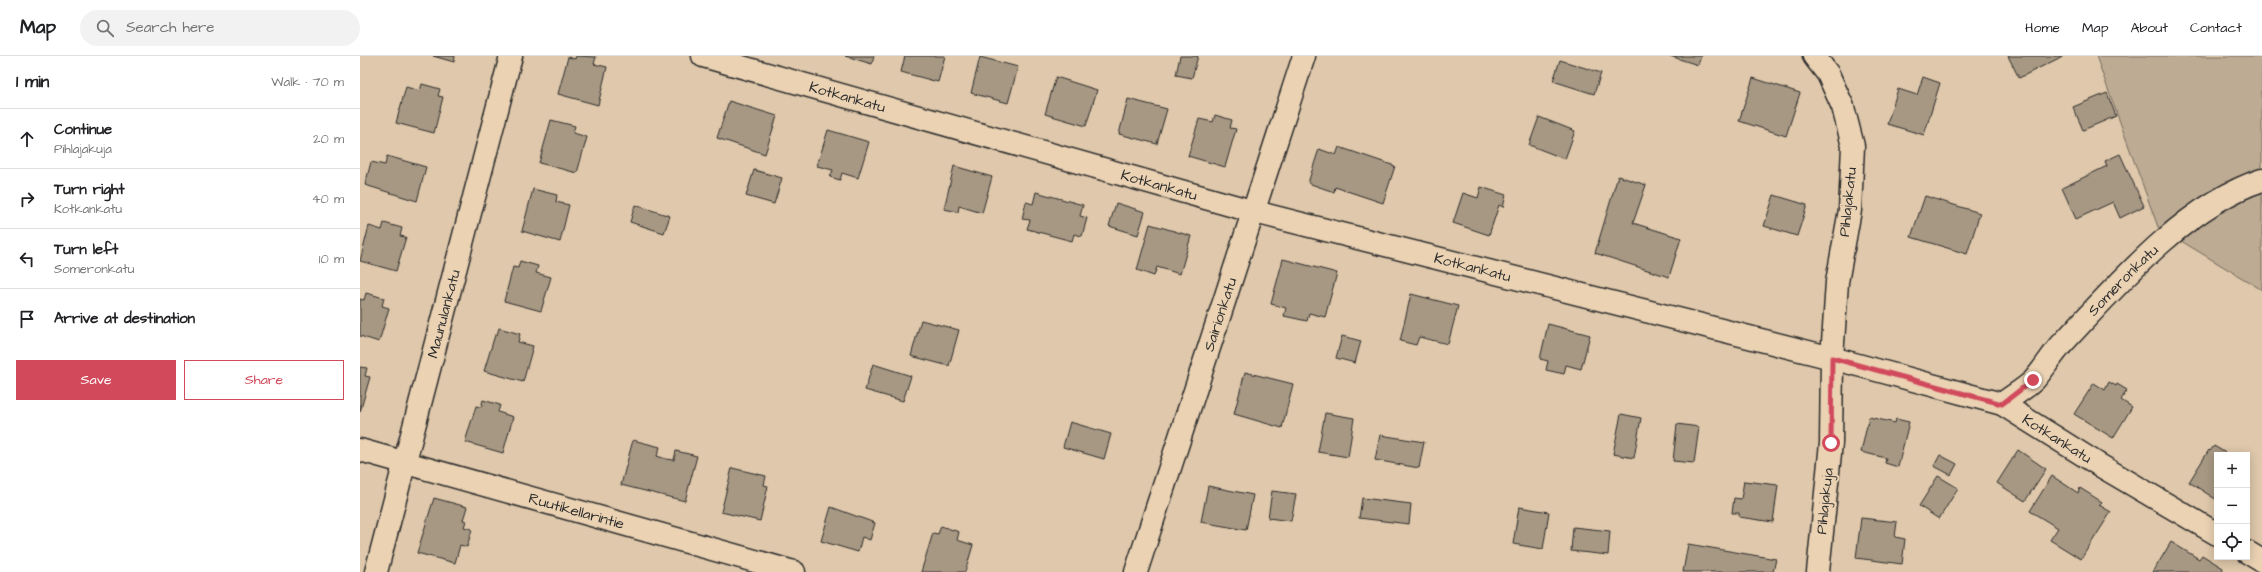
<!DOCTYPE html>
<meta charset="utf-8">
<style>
:root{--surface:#fff;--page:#f2f2f2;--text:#202124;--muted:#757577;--line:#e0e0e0;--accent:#d1495b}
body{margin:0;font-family:"Architects Daughter",sans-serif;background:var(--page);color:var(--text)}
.controls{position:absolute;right:12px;bottom:12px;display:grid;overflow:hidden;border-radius:0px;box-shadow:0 2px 10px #0003}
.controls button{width:36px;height:36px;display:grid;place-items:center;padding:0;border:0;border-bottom:1px solid var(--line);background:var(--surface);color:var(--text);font:20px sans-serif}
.stop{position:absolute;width:12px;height:12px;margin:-9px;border:3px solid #d1495b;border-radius:50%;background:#fff}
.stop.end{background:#d1495b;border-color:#fff;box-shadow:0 1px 4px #0008}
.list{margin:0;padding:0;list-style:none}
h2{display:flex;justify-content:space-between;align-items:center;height:52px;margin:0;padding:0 16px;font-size:17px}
h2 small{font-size:13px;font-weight:400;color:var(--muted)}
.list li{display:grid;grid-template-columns:26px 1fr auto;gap:12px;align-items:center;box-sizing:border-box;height:60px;padding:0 16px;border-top:1px solid var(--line)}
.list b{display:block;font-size:15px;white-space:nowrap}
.list p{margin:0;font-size:13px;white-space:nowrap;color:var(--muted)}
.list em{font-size:13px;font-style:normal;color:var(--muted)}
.actions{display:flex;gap:8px;padding:12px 16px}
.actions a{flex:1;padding:9px 0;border:1px solid var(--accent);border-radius:0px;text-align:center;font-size:14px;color:var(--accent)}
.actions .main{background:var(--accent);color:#fff}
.icon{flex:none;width:22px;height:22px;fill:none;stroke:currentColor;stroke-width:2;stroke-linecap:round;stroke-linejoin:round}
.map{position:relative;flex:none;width:1902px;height:516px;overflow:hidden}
header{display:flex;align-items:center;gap:24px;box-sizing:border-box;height:56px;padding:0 20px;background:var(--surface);border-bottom:1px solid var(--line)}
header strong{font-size:19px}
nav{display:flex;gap:22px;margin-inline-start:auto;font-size:14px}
.search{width:280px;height:36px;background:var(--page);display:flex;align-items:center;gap:10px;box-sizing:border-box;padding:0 14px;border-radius:22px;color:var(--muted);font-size:15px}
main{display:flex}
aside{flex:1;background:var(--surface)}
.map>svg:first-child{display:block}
</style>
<header>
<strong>Map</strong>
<div class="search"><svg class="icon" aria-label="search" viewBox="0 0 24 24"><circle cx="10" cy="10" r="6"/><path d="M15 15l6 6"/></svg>Search here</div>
<nav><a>Home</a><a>Map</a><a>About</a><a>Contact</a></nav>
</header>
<main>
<aside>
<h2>1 min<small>Walk · 70 m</small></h2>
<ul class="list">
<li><svg class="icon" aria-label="ahead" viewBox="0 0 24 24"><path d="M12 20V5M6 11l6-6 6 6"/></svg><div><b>Continue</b><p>Pihlajakuja</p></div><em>20 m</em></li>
<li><svg class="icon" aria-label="right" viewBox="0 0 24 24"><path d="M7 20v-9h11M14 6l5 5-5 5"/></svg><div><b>Turn right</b><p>Kotkankatu</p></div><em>40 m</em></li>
<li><svg class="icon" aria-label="left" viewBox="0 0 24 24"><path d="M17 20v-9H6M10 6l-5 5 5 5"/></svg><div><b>Turn left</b><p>Someronkatu</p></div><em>10 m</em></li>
<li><svg class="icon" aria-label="arrive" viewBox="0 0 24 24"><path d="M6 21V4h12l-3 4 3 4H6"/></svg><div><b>Arrive at destination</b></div></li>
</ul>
<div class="actions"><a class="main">Save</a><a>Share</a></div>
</aside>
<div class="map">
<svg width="1902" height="516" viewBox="0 0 1902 516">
<rect width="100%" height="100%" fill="#dfc8ab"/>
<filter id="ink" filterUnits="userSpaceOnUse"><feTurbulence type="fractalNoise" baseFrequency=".025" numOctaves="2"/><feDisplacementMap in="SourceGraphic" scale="8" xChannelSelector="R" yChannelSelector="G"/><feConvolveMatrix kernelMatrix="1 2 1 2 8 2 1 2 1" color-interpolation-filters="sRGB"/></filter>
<g filter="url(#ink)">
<path fill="#bdab93" stroke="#746b5f" d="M 1736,0 L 1902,0 L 1902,234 L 1798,171 Z"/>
<path fill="#a79883" stroke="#2b2b2b" d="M 73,0 L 95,0 L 94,6 Z
M 216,0 L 236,1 L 234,8 L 247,11 L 238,49 L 198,38 L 208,1 L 215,3 Z
M 485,0 L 514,0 L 512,8 Z
M 545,0 L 585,0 L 578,26 L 541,16 Z
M 820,0 L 838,0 L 832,22 L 816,19 Z
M 1310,0 L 1341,0 L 1338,9 Z
M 1648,0 L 1703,0 L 1659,22 Z
M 620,1 L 658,11 L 648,47 L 611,37 Z
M 1200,4 L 1241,17 L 1234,38 L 1193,25 Z
M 696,21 L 737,34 L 726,70 L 685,58 Z
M 1563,21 L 1580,27 L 1564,79 L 1527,68 L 1538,33 L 1557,39 Z
M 1393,22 L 1440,37 L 1426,80 L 1379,65 Z
M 62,28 L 80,33 L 78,40 L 83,41 L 74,77 L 36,67 L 46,31 L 60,35 Z
M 1747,37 L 1756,60 L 1723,74 L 1713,51 Z
M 768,43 L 807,53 L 797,88 L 759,78 Z
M 369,45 L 417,60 L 405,98 L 357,82 Z
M 855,59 L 872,64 L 870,72 L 876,73 L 865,111 L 828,100 L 839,63 L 853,66 Z
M 1179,61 L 1215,75 L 1205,103 L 1169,89 Z
M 191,64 L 215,70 L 213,77 L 227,81 L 217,117 L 179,107 Z
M 468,74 L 509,86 L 498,122 L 482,117 L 480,124 L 470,121 L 473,114 L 457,110 Z
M 979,91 L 1035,110 L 1023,147 L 975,131 L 974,136 L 948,127 L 959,93 L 976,99 Z
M 1760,98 L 1784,150 L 1760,162 L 1753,146 L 1716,163 L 1702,132 L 1747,110 L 1745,105 Z
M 27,100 L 66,111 L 57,145 L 5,129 L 11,106 L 25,109 Z
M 594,110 L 632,121 L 622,157 L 599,150 L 598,156 L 584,153 Z
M 394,114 L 422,122 L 414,148 L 386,140 Z
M 1258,120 L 1286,129 L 1273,167 L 1321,182 L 1309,221 L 1235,197 Z
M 1121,131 L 1146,139 L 1143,151 L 1139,149 L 1129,179 L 1093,167 L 1103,137 L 1118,142 Z
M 173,133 L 197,139 L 196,146 L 209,149 L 200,186 L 162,175 Z
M 676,136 L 723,149 L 720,160 L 727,162 L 722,180 L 714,178 L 712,185 L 667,173 L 670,164 L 662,163 L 666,146 L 673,148 Z
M 1414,139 L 1447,149 L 1437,180 L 1404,170 Z
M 1565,140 L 1620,157 L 1607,198 L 1551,181 Z
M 756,147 L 785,156 L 778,179 L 749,170 Z
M 275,149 L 310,160 L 304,177 L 270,166 Z
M 24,167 L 42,172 L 40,180 L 46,181 L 36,215 L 0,205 L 9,170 L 22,174 Z
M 790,168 L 831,180 L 820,218 L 797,211 L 794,220 L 777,214 Z
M 923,203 L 977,217 L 965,261 L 949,257 L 947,265 L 924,260 L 926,252 L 911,248 Z
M 160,205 L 178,210 L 176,217 L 191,221 L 181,255 L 144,245 L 153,211 L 158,212 Z
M 6,237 L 24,242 L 22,250 L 29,252 L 19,286 L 0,280 L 0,243 L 4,244 Z
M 1051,238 L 1098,250 L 1088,288 L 1059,281 L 1056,289 L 1040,285 Z
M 561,264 L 599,274 L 589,310 L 551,300 Z
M 1188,268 L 1230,279 L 1221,313 L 1206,309 L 1204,318 L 1186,314 L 1188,305 L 1180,303 Z
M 139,272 L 160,278 L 158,286 L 173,290 L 163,326 L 124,315 L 135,279 L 137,279 Z
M 982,280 L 1001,285 L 995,307 L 976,302 Z
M 513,308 L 551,320 L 543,345 L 505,334 Z
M 0,311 L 7,312 L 5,320 L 10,321 L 0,356 Z
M 885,316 L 933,328 L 922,372 L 874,358 Z
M 1749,326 L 1756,330 L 1757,328 L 1767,334 L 1761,344 L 1772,351 L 1753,382 L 1714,358 L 1734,327 L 1745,334 Z
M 123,344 L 140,349 L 138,356 L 153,361 L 143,397 L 105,386 L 116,350 L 121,351 Z
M 965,357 L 994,362 L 988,401 L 958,396 Z
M 1261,358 L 1281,362 L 1274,402 L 1253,398 Z
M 1509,361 L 1535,367 L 1536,363 L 1549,366 L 1538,411 L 1525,407 L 1526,402 L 1501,396 Z
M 710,366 L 751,378 L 744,403 L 703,391 Z
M 1317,368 L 1339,371 L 1334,407 L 1313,405 Z
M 1020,379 L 1064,386 L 1059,412 L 1015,404 Z
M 273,384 L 300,391 L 297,400 L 306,403 L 314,404 L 316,395 L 337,400 L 325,445 L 261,429 Z
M 1854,390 L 1869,399 L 1857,399 L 1857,444 L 1829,426 L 1849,394 L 1850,395 Z
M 1658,394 L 1686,413 L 1665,445 L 1637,427 Z
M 1580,399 L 1597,408 L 1591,419 L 1574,410 Z
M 372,412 L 406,420 L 404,429 L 408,430 L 400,465 L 361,456 Z
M 1578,420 L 1598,432 L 1579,463 L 1559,450 Z
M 1692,420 L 1718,437 L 1720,432 L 1742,446 L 1739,449 L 1751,456 L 1721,503 L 1690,484 L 1698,472 L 1670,455 Z
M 1384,425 L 1418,429 L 1413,466 L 1379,461 L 1379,457 L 1372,457 L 1374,442 L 1381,443 Z
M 848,430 L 893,439 L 886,474 L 841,466 Z
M 912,435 L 936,438 L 931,465 L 908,462 Z
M 74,442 L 107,451 L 103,464 L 106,465 L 104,471 L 112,473 L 107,491 L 100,489 L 95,507 L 57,497 Z
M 1002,442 L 1051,448 L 1049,468 L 999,462 Z
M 471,451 L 515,467 L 510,484 L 502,481 L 498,496 L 461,485 Z
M 1159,451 L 1189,456 L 1183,493 L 1153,488 Z
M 1501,462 L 1537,466 L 1535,481 L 1545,483 L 1542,508 L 1496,502 Z
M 581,470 L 599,476 L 597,484 L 613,489 L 605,516 L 561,516 L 573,477 L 578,478 Z
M 1213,471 L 1250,475 L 1248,499 L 1211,495 Z
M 1811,486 L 1839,503 L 1842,499 L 1863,512 L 1862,516 L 1793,516 Z
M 1328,488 L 1416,503 L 1413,516 L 1323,516 Z"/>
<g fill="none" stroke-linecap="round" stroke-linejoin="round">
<defs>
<g id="minor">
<path id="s1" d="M 343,0 L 895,156 L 1472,302 L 1642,348 L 1741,410 L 1857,478"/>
<path d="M 1454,0 L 1468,18 L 1483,51 L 1493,90 L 1490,154 L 1477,226 L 1472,302 L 1471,387 L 1458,516"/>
<path id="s2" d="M 1642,348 C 1652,340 1665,333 1674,324 C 1684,313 1692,299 1702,288 C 1756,230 1825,149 1902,124"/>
<path id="s3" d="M 0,394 L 434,516"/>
<path d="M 1887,496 L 1902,505"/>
<path id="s4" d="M 16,516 L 151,0"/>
<path id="s5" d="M 776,516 L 944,0"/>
</g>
</defs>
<use href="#minor" stroke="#2b2b2b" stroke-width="25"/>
<use href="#minor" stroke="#ead2b3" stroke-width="22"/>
</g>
</g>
<g fill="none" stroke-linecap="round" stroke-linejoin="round" filter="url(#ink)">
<path stroke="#d1495b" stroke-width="5" d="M 1471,387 L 1472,302 L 1642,348 L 1673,324"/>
</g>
<g text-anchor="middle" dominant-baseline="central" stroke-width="4" stroke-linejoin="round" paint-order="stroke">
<g font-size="15" fill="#2b2b2b" stroke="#ead2b3">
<text stroke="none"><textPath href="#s1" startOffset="150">Kotkankatu</textPath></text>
<text stroke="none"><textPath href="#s1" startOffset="474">Kotkankatu</textPath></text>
<text transform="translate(1488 146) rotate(-84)">Pihlajakatu</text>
<text stroke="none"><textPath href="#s1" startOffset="798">Kotkankatu</textPath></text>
<text stroke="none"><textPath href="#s2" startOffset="174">Someronkatu</textPath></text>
<text stroke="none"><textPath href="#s4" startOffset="267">Maunulankatu</textPath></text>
<text stroke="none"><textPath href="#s5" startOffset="271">Sairionkatu</textPath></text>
<text stroke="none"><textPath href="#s1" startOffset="1410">Kotkankatu</textPath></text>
<text transform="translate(1465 445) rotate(-84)">Pihlajakuja</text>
<text stroke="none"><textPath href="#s3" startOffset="225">Ruutikellarintie</textPath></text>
</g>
</g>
</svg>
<div class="controls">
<button>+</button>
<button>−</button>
<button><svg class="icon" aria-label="locate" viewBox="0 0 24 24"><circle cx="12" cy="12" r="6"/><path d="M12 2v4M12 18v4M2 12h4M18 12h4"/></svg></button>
</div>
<div class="stop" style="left:1471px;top:387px"></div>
<div class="stop end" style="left:1673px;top:324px"></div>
</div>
</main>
